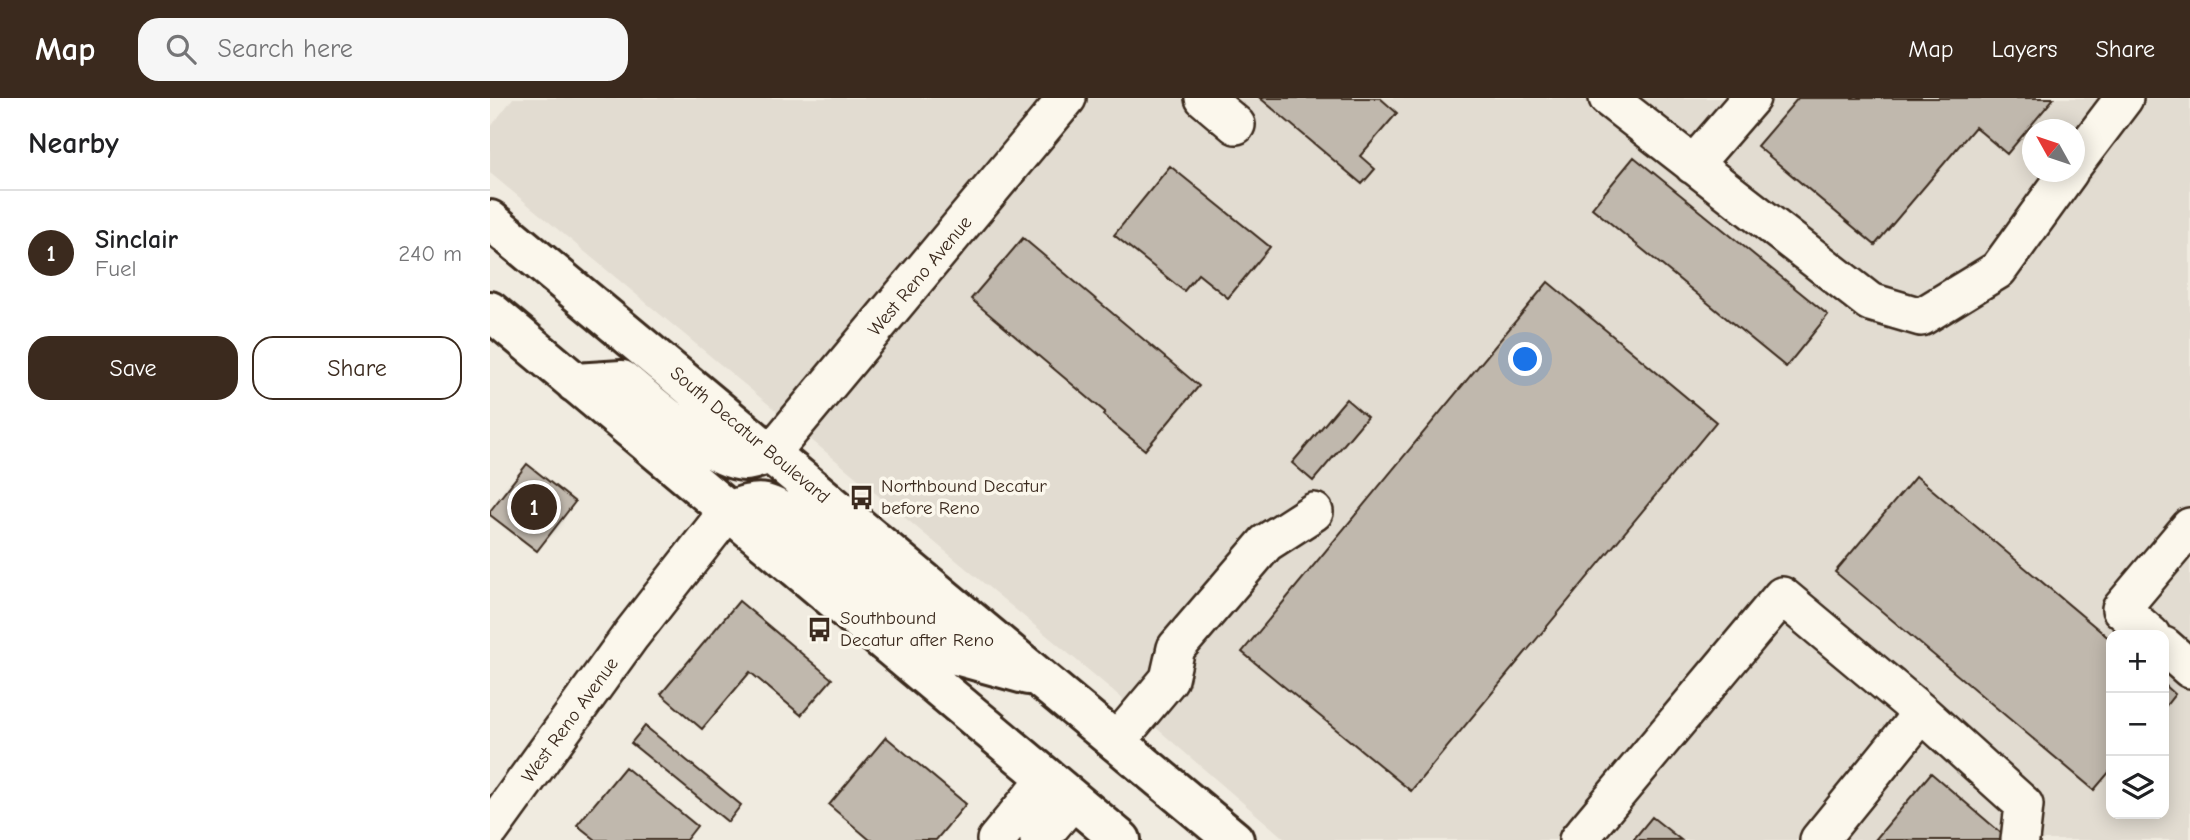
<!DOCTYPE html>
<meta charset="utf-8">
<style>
:root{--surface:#fff;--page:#f6f6f6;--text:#202124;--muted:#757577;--line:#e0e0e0;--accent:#3b2a1e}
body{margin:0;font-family:"Comic Neue",sans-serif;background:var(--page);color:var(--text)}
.controls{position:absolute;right:21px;bottom:21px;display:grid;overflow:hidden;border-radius:14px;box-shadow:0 4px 18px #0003}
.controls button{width:63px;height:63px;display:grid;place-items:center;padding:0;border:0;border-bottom:2px solid var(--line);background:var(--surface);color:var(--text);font:35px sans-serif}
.compass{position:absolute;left:1532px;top:21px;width:63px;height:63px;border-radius:50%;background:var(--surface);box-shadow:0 4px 18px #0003;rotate:310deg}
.you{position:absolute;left:1036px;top:262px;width:24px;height:24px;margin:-18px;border:5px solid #fff;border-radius:50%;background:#1a73e8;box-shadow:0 0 0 10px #1a73e833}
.badge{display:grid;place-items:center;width:46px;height:46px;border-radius:50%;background:var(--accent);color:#fff;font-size:23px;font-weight:700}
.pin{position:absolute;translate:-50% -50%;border:4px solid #fff;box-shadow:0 2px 7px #0006}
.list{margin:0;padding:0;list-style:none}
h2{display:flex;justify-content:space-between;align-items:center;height:91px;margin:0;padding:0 28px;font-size:30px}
h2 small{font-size:23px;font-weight:400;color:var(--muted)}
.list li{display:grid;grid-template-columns:46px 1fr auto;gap:21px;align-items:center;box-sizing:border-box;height:126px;padding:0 28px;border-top:2px solid var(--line)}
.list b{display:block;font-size:26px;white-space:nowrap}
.list p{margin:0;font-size:23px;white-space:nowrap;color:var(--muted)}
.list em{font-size:23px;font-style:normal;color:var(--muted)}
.actions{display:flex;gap:14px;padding:21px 28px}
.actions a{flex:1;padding:16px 0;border:2px solid var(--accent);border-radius:21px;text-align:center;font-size:24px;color:var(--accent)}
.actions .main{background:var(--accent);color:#fff}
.icon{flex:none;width:38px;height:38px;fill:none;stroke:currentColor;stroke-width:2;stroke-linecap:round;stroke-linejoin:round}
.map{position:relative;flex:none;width:1700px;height:742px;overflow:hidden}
header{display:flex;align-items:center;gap:42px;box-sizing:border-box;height:98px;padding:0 35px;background:var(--accent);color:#fff}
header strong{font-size:33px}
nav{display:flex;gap:38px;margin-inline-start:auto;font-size:24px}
.search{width:490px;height:63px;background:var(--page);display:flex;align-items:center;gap:18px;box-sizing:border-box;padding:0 24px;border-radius:21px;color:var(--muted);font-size:26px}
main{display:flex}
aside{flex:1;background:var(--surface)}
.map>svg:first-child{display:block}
</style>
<header>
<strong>Map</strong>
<div class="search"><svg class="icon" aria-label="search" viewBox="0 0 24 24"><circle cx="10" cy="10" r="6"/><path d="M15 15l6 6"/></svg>Search here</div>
<nav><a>Map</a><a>Layers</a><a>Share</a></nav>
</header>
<main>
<aside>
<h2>Nearby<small></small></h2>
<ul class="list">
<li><span class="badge">1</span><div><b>Sinclair</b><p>Fuel</p></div><em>240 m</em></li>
</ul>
<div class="actions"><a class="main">Save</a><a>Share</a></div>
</aside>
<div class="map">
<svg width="1700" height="742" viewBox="0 0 1700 742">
<rect width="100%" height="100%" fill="#f0ebe0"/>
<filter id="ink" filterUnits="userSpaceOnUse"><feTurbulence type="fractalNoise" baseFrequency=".0143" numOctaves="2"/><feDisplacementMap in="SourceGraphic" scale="14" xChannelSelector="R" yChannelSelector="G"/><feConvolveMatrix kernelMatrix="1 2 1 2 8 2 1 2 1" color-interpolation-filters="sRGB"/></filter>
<g filter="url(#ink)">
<path fill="#e2dcd1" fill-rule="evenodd" d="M 23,0 L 1700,0 L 1700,742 L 796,742 L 620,590 L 0,75 L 0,30 ZM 1542,32 L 1584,32 L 1584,74 L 1542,74 ZM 1621,537 L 1674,537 L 1674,716 L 1621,716 Z"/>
<path fill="#c0b8ad" stroke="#3b2a1e" stroke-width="2" d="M 770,0 L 890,0 L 907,15 L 870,58 L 885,71 L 872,86 Z
M 1308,0 L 1564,0 L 1517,56 L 1485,29 L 1385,147 L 1267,48 Z
M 1144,59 L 1338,217 L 1296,269 L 1102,110 Z
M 680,68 L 780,149 L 738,200 L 708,176 L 694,193 L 624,137 Z
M 533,140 L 709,288 L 655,352 L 613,317 L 615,314 L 481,201 Z
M 1058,184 L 1226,324 L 921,693 L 752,554 Z
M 856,301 L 877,319 L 823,383 L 802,365 Z
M 37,366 L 85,404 L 47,453 L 0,417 L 0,413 Z
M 1426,378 L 1621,542 L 1621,672 L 1604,692 L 1345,474 Z
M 249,503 L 342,581 L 311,617 L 260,574 L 212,631 L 171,596 Z
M 1674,586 L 1685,596 L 1674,610 Z
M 155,628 L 251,707 L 238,724 L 141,645 Z
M 396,639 L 476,706 L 446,742 L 380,742 L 339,707 Z
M 135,669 L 207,728 L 196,742 L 106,742 L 87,727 Z
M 1441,675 L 1518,741 L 1518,742 L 1385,742 Z
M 1162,719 L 1191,742 L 1143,742 Z"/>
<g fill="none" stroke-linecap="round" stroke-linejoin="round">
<defs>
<path id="minor" d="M 714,0 L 746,27
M 1118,0 L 1380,204 L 1431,219 L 1508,172 L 1579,74
M 1584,66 L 1634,0
M 1203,67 L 1261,0
M 281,355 L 577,0
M 1661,537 L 1631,511 L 1700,429
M 1674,548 L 1700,571
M 626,644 L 679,581 L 686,550 L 776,445 L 824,414
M 0,732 L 141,537 L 238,413
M 506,742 L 557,680
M 549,742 L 583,702
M 1088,742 L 1292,498 L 1432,615 L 1534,707 L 1530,742
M 1329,742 L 1432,615"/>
<path id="major" d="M 0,122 L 744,742
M 0,213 L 631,742
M 85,285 L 132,282 C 158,303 224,364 255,363 C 263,363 273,358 281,355
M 238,413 C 272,401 273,402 304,421 L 466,557 L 538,577"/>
</defs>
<use href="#minor" stroke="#3b2a1e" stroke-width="42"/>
<use href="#major" stroke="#3b2a1e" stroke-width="44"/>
<use href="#minor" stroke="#fbf7ec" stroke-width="37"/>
<use href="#major" stroke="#fbf7ec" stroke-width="38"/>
</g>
</g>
<defs>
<symbol id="bus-bare" viewBox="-9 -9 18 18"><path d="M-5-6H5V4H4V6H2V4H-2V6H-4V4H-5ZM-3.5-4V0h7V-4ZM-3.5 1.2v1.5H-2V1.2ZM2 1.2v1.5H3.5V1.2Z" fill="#3b2a1e" stroke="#fbf7ec" stroke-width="2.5" paint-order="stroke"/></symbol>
</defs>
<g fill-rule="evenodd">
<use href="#bus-bare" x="354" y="382" width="35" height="35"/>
<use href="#bus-bare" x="312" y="514" width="35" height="35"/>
</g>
<g text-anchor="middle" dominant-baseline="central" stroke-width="7" stroke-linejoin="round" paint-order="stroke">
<g font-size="19" fill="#3b2a1e" stroke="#fbf7ec">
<text transform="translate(430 178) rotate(-50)">West Reno Avenue</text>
<text transform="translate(260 337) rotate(40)">South Decatur Boulevard</text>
<text transform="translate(80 622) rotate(-54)">West Reno Avenue</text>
</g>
<g font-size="19" fill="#3b2a1e" stroke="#fbf7ec" text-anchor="start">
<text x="391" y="388">Northbound Decatur<tspan x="391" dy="22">before Reno</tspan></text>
<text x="350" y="520">Southbound<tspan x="350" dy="22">Decatur after Reno</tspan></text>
</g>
</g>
</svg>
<div class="controls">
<button>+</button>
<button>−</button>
<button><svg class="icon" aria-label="layers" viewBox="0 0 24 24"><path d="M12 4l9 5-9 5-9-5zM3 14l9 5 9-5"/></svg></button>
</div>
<svg class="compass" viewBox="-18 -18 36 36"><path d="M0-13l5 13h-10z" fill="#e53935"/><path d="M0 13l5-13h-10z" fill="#757577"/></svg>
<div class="you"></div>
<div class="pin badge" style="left:44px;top:409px">1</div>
</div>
</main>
